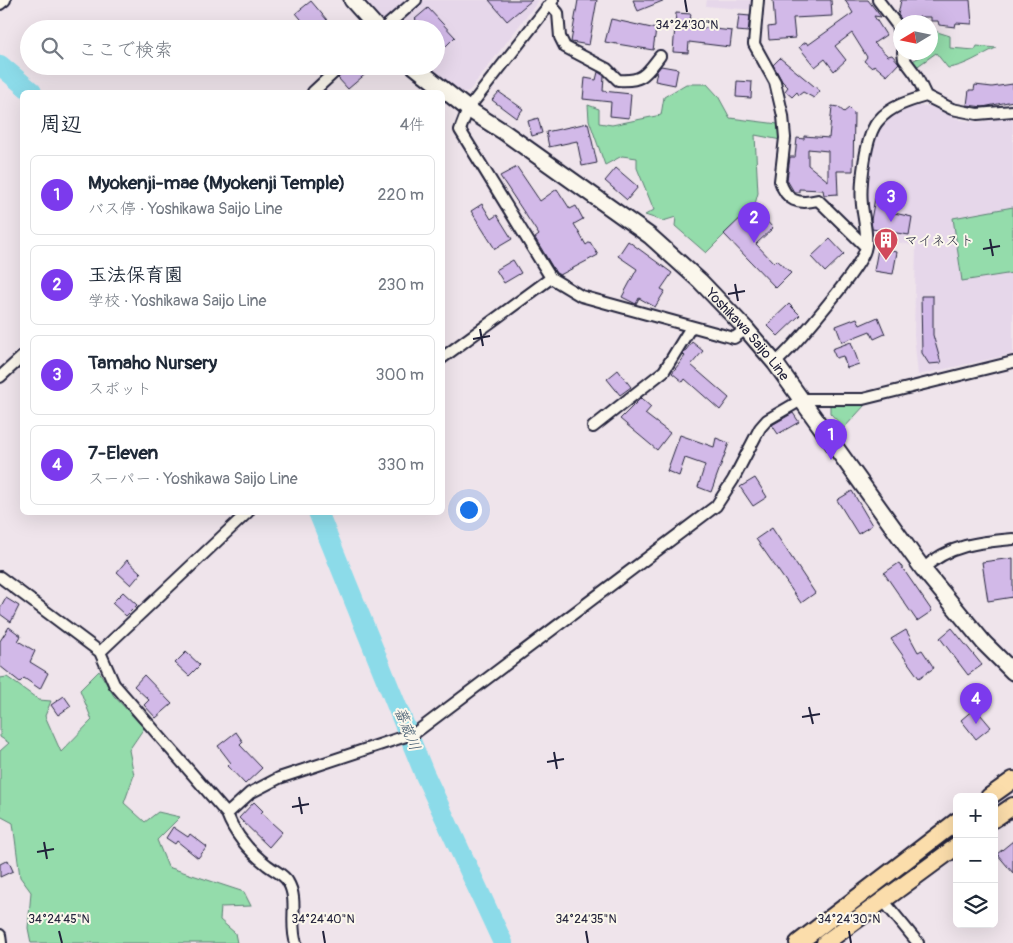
<!DOCTYPE html>
<html lang="ja">
<meta charset="utf-8">
<style>
:root{--surface:#fff;--page:#f6f6f7;--text:#1f2937;--muted:#747a83;--line:#e0e1e3;--accent:#7c3aed}
body{margin:0;font-family:Pangolin,"Klee One",sans-serif;background:var(--page);color:var(--text)}
.controls{position:absolute;right:15px;bottom:15px;display:grid;overflow:hidden;border-radius:8px;box-shadow:0 5px 20px #0002}
.controls button{width:45px;height:45px;display:grid;place-items:center;padding:0;border:0;border-bottom:1px solid var(--line);background:var(--surface);color:var(--text);font:25px sans-serif}
.compass{position:absolute;left:893px;top:15px;width:45px;height:45px;border-radius:50%;background:var(--surface);box-shadow:0 5px 20px #0002;rotate:260deg}
.you{position:absolute;left:468px;top:509px;width:18px;height:18px;margin:-12px;border:4px solid #fff;border-radius:50%;background:#1a73e8;box-shadow:0 0 0 8px #1a73e833}
.badge{display:grid;place-items:center;width:32px;height:32px;border-radius:50%;background:var(--accent);color:#fff;font-size:16px;font-weight:700}
.pin{position:absolute;translate:-50% -41px;filter:drop-shadow(0 1px 2px #0008)}
.pin::after{content:'';position:absolute;top:26px;width:18px;height:15px;background:inherit;clip-path:polygon(0 0,100% 0,50% 100%)}
.list{margin:0;padding:0;list-style:none}
h2{display:flex;justify-content:space-between;align-items:center;height:65px;margin:0;padding:0 20px;font-size:21px}
h2 small{font-size:16px;font-weight:400;color:var(--muted)}
.list li{display:grid;grid-template-columns:32px 1fr auto;gap:15px;align-items:center;box-sizing:border-box;height:80px;margin:0 10px 10px;padding:0 10px;border:1px solid var(--line);border-radius:8px}
.list b{display:block;font-size:19px;white-space:nowrap}
.list p{margin:0;font-size:16px;white-space:nowrap;color:var(--muted)}
.list em{font-size:16px;font-style:normal;color:var(--muted)}
.icon{flex:none;width:28px;height:28px;fill:none;stroke:currentColor;stroke-width:2;stroke-linecap:round;stroke-linejoin:round}
.map{position:relative;flex:none;width:1013px;height:943px;overflow:hidden}
.search{position:absolute;background:var(--surface);box-shadow:0 5px 20px #0002;left:20px;top:20px;width:425px;height:55px;display:flex;align-items:center;gap:12px;box-sizing:border-box;padding:0 18px;border-radius:28px;color:var(--muted);font-size:19px}
.panel{position:absolute;background:var(--surface);box-shadow:0 5px 20px #0002;left:20px;top:90px;width:425px;height:425px;border-radius:8px}
.map>svg:first-child{display:block}
</style>
<div class="map">
<svg width="1013" height="943" viewBox="0 0 1013 943">
<rect width="100%" height="100%" fill="#efe4eb"/>
<filter id="ink" filterUnits="userSpaceOnUse"><feTurbulence type="fractalNoise" baseFrequency=".02" numOctaves="2"/><feDisplacementMap in="SourceGraphic" scale="10" xChannelSelector="R" yChannelSelector="G"/><feConvolveMatrix kernelMatrix="1 2 1 2 8 2 1 2 1" color-interpolation-filters="sRGB"/></filter>
<g filter="url(#ink)">
<path fill="#e6d7ea" d="M 363,0 L 539,0 L 469,91 L 461,93 L 428,66 L 436,66 L 436,29 L 390,29 Z
M 707,0 L 755,0 L 754,10 L 706,6 Z
M 915,106 L 930,106 L 961,120 L 979,122 L 1013,117 L 1013,354 L 918,375 L 914,335 L 916,246 L 871,237 L 868,195 L 870,167 L 877,134 L 883,124 L 894,115 Z"/>
<path fill="#94dcab" stroke="#5b7f73" d="M 931,30 L 950,36 L 950,48 L 975,50 L 977,46 L 996,48 C 980,55 966,66 948,68 L 936,53 L 915,68 L 910,62 L 930,52 Z
M 686,84 L 707,84 L 718,96 L 730,118 L 778,124 L 781,140 L 755,135 L 758,193 L 755,204 L 706,253 L 675,226 L 676,217 L 663,221 L 645,215 L 654,210 L 637,168 L 637,158 L 622,156 L 605,165 L 589,120 L 588,105 L 599,109 L 599,123 L 612,125 L 661,115 L 664,97 Z
M 1013,207 L 1013,273 L 962,281 L 953,218 Z
M 830,403 L 865,405 L 844,428 L 830,413 Z
M 99,671 L 114,696 L 144,728 L 129,750 L 134,775 L 124,803 L 145,822 L 158,812 L 180,817 L 157,840 L 168,867 L 244,892 L 251,906 L 221,907 L 220,920 L 235,933 L 237,943 L 31,943 L 28,928 L 31,892 L 20,877 L 13,823 L 0,816 L 0,751 L 9,743 L 0,737 L 0,678 L 7,677 L 39,700 L 51,701 L 45,716 L 61,752 L 92,720 L 80,690 Z"/>
<g fill="none" stroke-linecap="round" stroke-linejoin="round">
<path stroke="#8cdbe9" stroke-width="20" d="M 0,65 L 32,92
M 318,512 L 424,773 L 503,943"/>
</g>
<path fill="#d2b9e8" stroke="#22223b" fill-rule="evenodd" d="M 489,0 L 532,0 L 507,21 Z
M 578,0 L 597,0 L 589,45 L 571,42 Z
M 633,0 L 665,0 L 638,11 Z
M 773,0 L 831,0 L 832,16 L 793,18 L 795,38 L 769,40 L 768,27 L 775,26 Z
M 845,0 L 868,0 L 881,17 L 874,16 L 886,35 L 874,43 L 888,56 L 892,55 L 899,63 L 887,76 L 874,65 L 872,68 L 864,61 L 867,57 L 852,33 L 835,46 L 846,60 L 834,71 L 825,59 L 815,67 L 799,47 L 806,42 L 808,45 L 853,13 Z
M 901,0 L 970,0 L 972,24 L 956,23 L 955,27 L 939,25 L 938,21 L 931,21 L 931,17 L 914,17 L 913,22 L 902,20 L 898,15 Z
M 311,1 L 327,20 L 317,29 L 309,29 L 296,13 Z
M 428,8 L 455,37 L 443,49 L 436,42 L 436,29 L 424,29 L 415,19 Z
M 676,13 L 691,14 L 689,26 L 732,31 L 730,47 L 689,42 L 688,53 L 673,52 Z
M 739,15 L 750,16 L 748,32 L 737,31 Z
M 611,19 L 656,29 L 653,50 L 605,42 Z
M 780,58 L 820,91 L 814,98 L 803,92 L 799,95 L 797,92 L 792,97 L 785,91 L 788,87 L 782,81 L 773,65 Z
M 348,66 L 375,66 L 348,89 L 338,78 Z
M 661,66 L 678,69 L 675,85 L 655,81 L 657,71 Z
M 598,72 L 604,76 L 603,91 L 631,94 L 629,118 L 610,116 L 611,102 L 583,99 L 585,78 L 596,80 Z
M 737,81 L 752,82 L 751,98 L 736,97 Z
M 1013,84 L 1013,101 L 983,107 L 967,105 L 969,90 L 974,90 L 975,85 L 992,87 Z
M 499,92 L 523,109 L 516,118 L 492,100 Z
M 832,106 L 838,107 L 844,112 L 849,108 L 854,113 L 853,171 L 837,171 L 838,194 L 824,195 L 823,190 L 799,189 L 799,192 L 794,192 L 787,180 L 790,157 L 795,157 L 797,138 L 804,139 L 804,136 L 829,138 ZM 808,149 L 828,151 L 828,181 L 808,165 Z
M 538,118 L 542,133 L 532,136 L 528,121 Z
M 588,123 L 597,163 L 582,166 L 577,141 L 549,147 L 546,132 Z
M 517,167 L 540,201 L 557,189 L 570,209 L 576,206 L 583,219 L 574,224 L 586,245 L 590,242 L 598,255 L 560,275 L 556,273 L 535,238 L 539,235 L 500,176 Z
M 616,168 L 638,187 L 627,200 L 605,181 Z
M 875,198 L 892,201 L 890,212 L 912,217 L 909,235 L 872,229 L 871,220 Z
M 482,204 L 491,219 L 497,215 L 512,239 L 495,249 L 471,211 Z
M 753,206 L 773,228 L 756,244 L 774,263 L 777,260 L 791,273 L 776,288 L 724,234 Z
M 830,239 L 844,254 L 825,272 L 811,257 Z
M 628,241 L 672,273 L 661,289 L 665,291 L 655,307 L 639,298 L 636,304 L 622,297 L 637,269 L 618,256 Z
M 878,249 L 897,252 L 893,274 L 874,271 Z
M 513,260 L 521,273 L 504,283 L 496,270 Z
M 921,296 L 933,296 L 933,335 L 941,363 L 929,364 L 922,353 Z
M 789,304 L 800,315 L 778,336 L 767,325 Z
M 878,317 L 885,334 L 874,339 L 870,331 L 842,342 L 836,326 L 857,318 L 860,325 Z
M 692,342 L 703,351 L 691,365 L 729,398 L 720,410 L 685,379 L 683,382 L 672,373 L 685,356 L 683,354 Z
M 851,342 L 859,364 L 847,368 L 843,356 L 836,358 L 832,349 Z
M 618,370 L 631,387 L 620,395 L 607,379 Z
M 641,398 L 651,407 L 645,414 L 670,433 L 657,450 L 620,419 Z
M 793,413 L 799,422 L 778,434 L 772,425 Z
M 680,435 L 714,447 L 716,438 L 729,443 L 711,492 L 698,487 L 705,465 L 685,458 L 679,476 L 667,471 Z
M 755,478 L 767,497 L 753,506 L 740,487 Z
M 852,491 L 872,525 L 858,534 L 837,500 Z
M 772,528 L 815,593 L 801,603 L 756,539 Z
M 1013,558 L 1013,597 L 988,601 L 982,562 Z
M 127,560 L 141,573 L 131,585 L 117,572 Z
M 899,563 L 932,611 L 917,621 L 884,573 Z
M 123,592 L 137,605 L 126,616 L 112,603 Z
M 6,598 L 19,606 L 11,622 L 0,614 L 0,609 Z
M 9,627 L 21,636 L 18,641 L 35,651 L 30,662 L 48,673 L 40,689 L 24,678 L 20,682 L 0,666 L 0,641 Z
M 952,628 L 982,665 L 968,675 L 940,638 Z
M 906,630 L 918,652 L 922,650 L 934,668 L 919,678 L 891,639 Z
M 186,652 L 200,665 L 189,676 L 175,663 Z
M 144,675 L 172,704 L 156,718 L 144,705 L 149,700 L 134,686 Z
M 64,696 L 71,706 L 58,715 L 51,705 Z
M 975,708 L 991,727 L 976,739 L 961,720 Z
M 236,732 L 243,742 L 240,745 L 262,768 L 245,784 L 228,766 L 231,763 L 218,746 Z
M 254,802 L 263,811 L 261,813 L 282,832 L 269,847 L 239,818 Z
M 173,827 L 188,837 L 190,834 L 207,847 L 198,858 L 177,841 L 175,844 L 166,838 Z
M 1013,841 L 1013,873 L 997,854 Z
M 8,860 L 13,871 L 0,877 L 0,864 Z"/>
<g fill="none" stroke-linecap="round" stroke-linejoin="round">
<defs>
<path id="minor" d="M 553,0 L 468,109 L 460,130 L 551,278 L 581,296 L 734,338 L 746,329
M 758,0 L 754,44 L 775,82 L 783,116 L 785,138 L 780,181 C 786,201 798,205 818,200 L 865,246
M 878,0 L 897,25 L 900,40
M 0,4 L 5,0
M 550,4 L 558,13 L 560,37 L 565,47 L 607,69 L 618,80 C 643,82 646,74 660,56
M 383,29 L 416,0
M 903,52 L 904,59 L 916,75 L 926,96 L 952,109 L 977,114 L 1013,111
M 313,92 L 341,66
M 442,358 L 551,278
M 775,363 C 792,349 860,269 865,250 C 869,238 863,217 862,205 C 860,186 865,134 879,120 C 891,106 909,101 926,96
M 0,377 L 22,357
M 593,427 L 664,371 L 691,327
M 923,569 C 948,545 980,542 1013,539
M 0,577 L 100,652 L 114,684 L 227,814 C 235,835 249,851 267,865 C 273,870 285,875 288,882 C 299,900 289,924 296,943
M 100,652 L 248,512
M 227,814 L 250,793 L 279,778 L 415,733 L 716,506 L 733,480 L 760,428 L 767,420 L 803,399 L 863,399 L 1013,362
M 882,899 L 918,943
M 0,935 L 1,943"/>
<g id="secondary">
<path d="M 352,0 L 378,29"/>
<path id="s1" d="M 414,66 L 468,109 L 504,132 L 650,236 L 700,281 L 746,329 L 775,363 L 923,569 L 984,643 L 1013,672"/>
</g>
<path id="primary" d="M 989,797 L 1013,780
M 994,819 L 1013,806
M 798,943 L 957,821
M 825,943 L 957,846"/>
</defs>
<use href="#minor" stroke="#22223b" stroke-width="14"/>
<use href="#secondary" stroke="#22223b" stroke-width="19"/>
<use href="#primary" stroke="#22223b" stroke-width="20"/>
<use href="#minor" stroke="#fbf7ec" stroke-width="10"/>
<use href="#secondary" stroke="#fbf7ec" stroke-width="15"/>
<use href="#primary" stroke="#fbddab" stroke-width="16"/>
</g>
</g>
<path fill="none" stroke="#22223b" stroke-width="2" d="M 685,0 L 687,12M 990,239 L 993,256M 983,249 L 1000,246M 735,284 L 738,301M 728,294 L 745,291M 480,329 L 483,346M 473,339 L 490,336M 809,707 L 813,724M 802,717 L 820,714M 554,752 L 557,769M 547,762 L 564,759M 299,797 L 302,814M 292,807 L 309,804M 44,842 L 47,859M 37,852 L 54,849M 59,931 L 62,943M 323,931 L 325,943M 586,931 L 588,943M 849,931 L 851,943"/>
<defs>
<symbol id="building-pin" viewBox="-11 -11 22 30"><path d="M0 17L-7.5 6A9.5 9.5 0 1 1 7.5 6Z" fill="#d1495b" stroke="#fbf7ec"/><path d="M-4-6H4V6H1V3H-1V6H-4ZM-2.5-4.3h1.7v1.8h-1.7ZM.8-4.3h1.7v1.8H.8ZM-2.5-1h1.7V.8h-1.7ZM.8-1h1.7V.8H.8Z" fill="#fff"/></symbol>
</defs>
<g fill-rule="evenodd">
<use href="#building-pin" x="872" y="226" width="28" height="38"/>
</g>
<g text-anchor="middle" dominant-baseline="central" stroke-width="4" stroke-linejoin="round" paint-order="stroke">
<g font-size="14" fill="#22223b" stroke="#fbf7ec" text-anchor="start">
<text x="904" y="240">マイネスト</text>
</g>
<g font-size="14" fill="#22223b" stroke="#fbf7ec">
<text stroke="none"><textPath href="#s1" startOffset="430">Yoshikawa Saijo Line</textPath></text>
</g>
<g font-size="15" font-style="italic" fill="#425a6f" stroke="#fbf7ec">
<text transform="translate(407 729) rotate(68)">蕃蔵川</text>
</g>
</g>
<g font-size="12" text-anchor="middle" fill="#22223b" stroke="#fbf7ec" stroke-width="4" stroke-linejoin="round" paint-order="stroke">
<text x="687" y="29">34°24'30"N</text>
<text x="59" y="923">34°24'45"N</text>
<text x="323" y="923">34°24'40"N</text>
<text x="586" y="923">34°24'35"N</text>
<text x="849" y="923">34°24'30"N</text>
</g>
</svg>
<div class="controls">
<button>+</button>
<button>−</button>
<button><svg class="icon" aria-label="layers" viewBox="0 0 24 24"><path d="M12 4l9 5-9 5-9-5zM3 14l9 5 9-5"/></svg></button>
</div>
<svg class="compass" viewBox="-18 -18 36 36"><path d="M0-13l5 13h-10z" fill="#e53935"/><path d="M0 13l5-13h-10z" fill="#747a83"/></svg>
<div class="you"></div>
<div class="pin badge" style="left:831px;top:460px">1</div>
<div class="pin badge" style="left:754px;top:243px">2</div>
<div class="pin badge" style="left:891px;top:222px">3</div>
<div class="pin badge" style="left:976px;top:724px">4</div>
<div class="search"><svg class="icon" aria-label="search" viewBox="0 0 24 24"><circle cx="10" cy="10" r="6"/><path d="M15 15l6 6"/></svg>ここで検索</div>
<section class="panel">
<h2>周辺<small>4件</small></h2>
<ul class="list">
<li><span class="badge">1</span><div><b>Myokenji-mae (Myokenji Temple)</b><p>バス停 · Yoshikawa Saijo Line</p></div><em>220 m</em></li>
<li><span class="badge">2</span><div><b>玉法保育園</b><p>学校 · Yoshikawa Saijo Line</p></div><em>230 m</em></li>
<li><span class="badge">3</span><div><b>Tamaho Nursery</b><p>スポット</p></div><em>300 m</em></li>
<li><span class="badge">4</span><div><b>7-Eleven</b><p>スーパー · Yoshikawa Saijo Line</p></div><em>330 m</em></li>
</ul>
</section>
</div>
